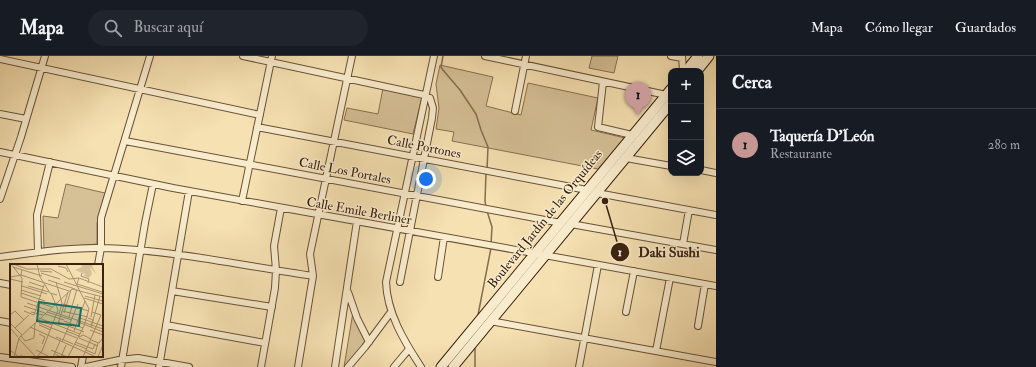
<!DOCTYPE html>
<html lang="es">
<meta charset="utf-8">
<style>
:root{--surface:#171b24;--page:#20242c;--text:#f1f3f6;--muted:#9ea1a6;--line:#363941;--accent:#c59692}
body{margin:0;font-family:"IM FELL Double Pica",serif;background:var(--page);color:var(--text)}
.controls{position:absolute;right:12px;top:12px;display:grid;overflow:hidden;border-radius:8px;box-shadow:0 4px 16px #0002}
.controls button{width:36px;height:36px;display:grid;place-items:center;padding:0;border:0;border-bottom:1px solid var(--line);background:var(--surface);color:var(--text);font:20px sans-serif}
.you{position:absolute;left:426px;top:123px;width:14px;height:14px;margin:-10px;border:3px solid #fff;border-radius:50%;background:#1a73e8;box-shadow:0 0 0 6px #1a73e833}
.badge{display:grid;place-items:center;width:26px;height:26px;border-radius:50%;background:var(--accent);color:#111;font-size:13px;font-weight:700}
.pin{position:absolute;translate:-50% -33px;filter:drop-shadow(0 1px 2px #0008)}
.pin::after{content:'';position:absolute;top:21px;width:14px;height:12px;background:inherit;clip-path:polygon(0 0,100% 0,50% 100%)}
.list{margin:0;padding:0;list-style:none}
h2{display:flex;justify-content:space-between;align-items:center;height:52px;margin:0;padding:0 16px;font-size:17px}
h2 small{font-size:13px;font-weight:400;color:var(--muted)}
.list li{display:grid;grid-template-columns:26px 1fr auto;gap:12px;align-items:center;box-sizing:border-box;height:72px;padding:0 16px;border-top:1px solid var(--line)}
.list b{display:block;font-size:15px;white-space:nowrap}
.list p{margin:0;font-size:13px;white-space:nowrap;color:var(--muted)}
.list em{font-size:13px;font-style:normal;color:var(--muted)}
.icon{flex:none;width:22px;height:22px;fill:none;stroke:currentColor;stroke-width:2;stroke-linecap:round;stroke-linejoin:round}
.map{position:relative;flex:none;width:716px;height:311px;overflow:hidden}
header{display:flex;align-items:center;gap:24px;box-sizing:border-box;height:56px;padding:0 20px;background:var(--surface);border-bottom:1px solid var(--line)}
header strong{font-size:19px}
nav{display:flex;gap:22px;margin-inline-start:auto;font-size:14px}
.search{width:280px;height:36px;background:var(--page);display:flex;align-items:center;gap:10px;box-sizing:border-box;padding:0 14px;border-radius:22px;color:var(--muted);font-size:15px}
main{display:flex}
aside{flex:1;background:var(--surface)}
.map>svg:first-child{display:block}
</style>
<header>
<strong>Mapa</strong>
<div class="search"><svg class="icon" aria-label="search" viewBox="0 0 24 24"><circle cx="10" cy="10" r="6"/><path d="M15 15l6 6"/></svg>Buscar aquí</div>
<nav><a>Mapa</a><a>Cómo llegar</a><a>Guardados</a></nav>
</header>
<main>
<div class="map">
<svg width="716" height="311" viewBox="0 0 716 311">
<rect width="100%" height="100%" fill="#f6e1b2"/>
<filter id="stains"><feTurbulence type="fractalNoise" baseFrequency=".005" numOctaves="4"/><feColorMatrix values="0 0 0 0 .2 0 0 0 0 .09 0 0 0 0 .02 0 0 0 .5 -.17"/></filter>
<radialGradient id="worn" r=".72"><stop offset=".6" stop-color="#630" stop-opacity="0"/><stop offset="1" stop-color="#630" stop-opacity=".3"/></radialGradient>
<path fill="#d6c096" stroke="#887052" d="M 592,0 L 618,0 L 614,17 L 589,12 Z
M 440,9 L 493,21 L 486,50 L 521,59 L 528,27 L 598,42 L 591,74 L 625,82 L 598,113 L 452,85 L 454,76 L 436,73 L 439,52 L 436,28 Z
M 383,32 L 422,41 L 413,78 L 344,64 L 347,52 L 378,58 Z
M 66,128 L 105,137 L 97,167 L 97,188 L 44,193 L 43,160 L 58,162 Z
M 354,250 L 360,269 L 371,289 L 344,311 Z"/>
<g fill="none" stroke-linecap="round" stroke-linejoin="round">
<path stroke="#846d50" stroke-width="1.5" d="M 443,0 L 441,11 L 443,14 L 460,34 L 476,58 L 481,74 L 488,91 L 487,114
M 486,151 L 485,145 L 486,117
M 487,155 L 492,171 L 491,188
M 478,259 L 491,192
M 475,291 L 475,311"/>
<defs>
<path id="street" d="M 243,0 L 424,39 L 430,42 L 433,52 L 432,62 L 400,226
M 485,0 L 671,40
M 671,0 L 682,2
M 682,0 L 683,15
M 0,3 L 260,59
M 603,26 L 598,71 L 632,79
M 515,55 L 526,0
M 0,58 L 26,63
M 257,71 L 587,134
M 125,85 L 561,167
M 0,96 L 173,132 L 716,230
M 626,102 L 671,110
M 701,114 L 716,117
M 597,137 L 716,159
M 0,143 L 21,81 L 45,0
M 242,145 L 272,0
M 571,168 L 716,194
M 683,188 L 689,154
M 38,196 L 37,159 L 50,106
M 0,201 C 34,197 69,191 103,192 C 172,194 244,210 313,220
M 98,209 L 101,192 L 101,162 L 150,0
M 438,221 L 444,181
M 0,227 L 11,229
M 172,235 L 272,251
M 348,236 L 357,262 L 369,286
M 626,256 L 634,215
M 0,265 L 11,267
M 490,265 L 716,306
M 166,269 L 265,287
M 698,270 L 705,228
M 656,295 L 670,222
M 0,301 L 72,311
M 81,311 L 83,300
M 86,311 L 119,304 L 138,302 L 189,311
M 121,311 L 145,167 L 153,128
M 159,311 L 189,135
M 261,311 L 275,232 L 276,214 L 274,190 L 281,152
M 298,311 L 313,220 L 310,198 L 352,0
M 335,311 L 357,165
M 348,311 L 365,291 L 391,256
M 394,311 L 409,293
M 421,311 C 404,285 387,257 386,226 L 434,0
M 579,311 L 598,209"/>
<path id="secondary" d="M 686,15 L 698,0
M 697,15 L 709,0
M 441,311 L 671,33
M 453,311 L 671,47"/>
</defs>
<use href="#street" stroke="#685138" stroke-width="8"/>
<use href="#secondary" stroke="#39210f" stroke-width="11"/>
<use href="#street" stroke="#f9eccd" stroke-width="6"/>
<use href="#secondary" stroke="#f9eccd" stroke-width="9"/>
</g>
<g text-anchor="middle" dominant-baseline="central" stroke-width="3" stroke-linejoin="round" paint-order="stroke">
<g font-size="13" fill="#39210f" stroke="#f9eccd">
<text transform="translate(424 91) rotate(11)">Calle Portones</text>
<text transform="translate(345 115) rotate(11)">Calle Los Portales</text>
<text transform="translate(359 155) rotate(10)">Calle Emile Berliner</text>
<text transform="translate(545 163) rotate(-51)">Boulevard Jardín de las Orquídeas</text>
</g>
</g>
<g transform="translate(10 208)">
<rect width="93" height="93" fill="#f6e1b2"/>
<path d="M 71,0 L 86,0 L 82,2 L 87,11 L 80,3 L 82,10 L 79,14 L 74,12 L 75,10 L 65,6 L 72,3 Z" fill="#d6c096"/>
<path fill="none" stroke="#aa9471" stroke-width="1" d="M 1,0 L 12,14 L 11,33M 3,0 L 17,5 L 41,5 L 59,15 L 69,14 L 93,23M 27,0 L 30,13 L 40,29 L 47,31M 56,0 L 79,45 L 74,62 L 58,93M 48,2 L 56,4 L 58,8M 3,3 L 32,12M 12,6 L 11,11 L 59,27M 30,7 L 42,8M 31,9 L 50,15M 72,9 L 71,12 L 79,15 L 78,19M 0,13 L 12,11M 69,14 L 67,20 L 92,28M 0,15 L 13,18M 38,16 L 65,25M 19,18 L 34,23M 46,18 L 52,39 L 49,50M 54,18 L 93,30M 12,22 L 37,30M 18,22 L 39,28M 11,26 L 31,32M 11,29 L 35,37M 75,32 L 93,37M 90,32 L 81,63 L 93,68M 11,33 L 42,43M 74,34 L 93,40M 17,39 L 93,65M 53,40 L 79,47M 14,42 L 35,49M 14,47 L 24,51 L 34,21M 52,47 L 78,53M 21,48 L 33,51M 37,48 L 62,56M 54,49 L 61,26M 35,50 L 54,56M 0,51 L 5,47 L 14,56M 59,53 L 67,25M 81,53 L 85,31M 29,54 L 70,70M 70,54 L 93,62M 29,57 L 42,61M 54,57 L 73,64M 48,58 L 74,68M 68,58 L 81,63 L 83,56 L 78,54M 0,59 L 12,71M 29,59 L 67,74M 48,60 L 58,28M 29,61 L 41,66M 20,63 L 86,93M 0,64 L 8,73M 5,64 L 19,51M 80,66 L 93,71M 56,67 L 69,72M 64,67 L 75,37M 29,70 L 35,73 L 32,80M 11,72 L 15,77 L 24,74 L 25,59M 69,73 L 73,71 L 81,75M 9,74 L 62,25 L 93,33M 69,74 L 88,82M 9,75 L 26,93M 52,75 L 63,80M 81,76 L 89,79 L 92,75M 52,78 L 68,40M 65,78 L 83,85 L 85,80M 64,80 L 77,85M 0,86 L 9,93 L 12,91M 26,86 L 38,92M 41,86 L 57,93M 76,86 L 85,90 L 88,79M 45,90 L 51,93 L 56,81M 4,93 L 9,74M 27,93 L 32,87 L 48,46 L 41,29M 43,93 L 51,75 L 46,73M 73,93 L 91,51 L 82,48M 88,93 L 93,81"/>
<path fill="#0f766e" fill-opacity="0.15" stroke="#0f766e" stroke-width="2" d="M 29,38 L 71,44 L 69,62 L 27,57 Z"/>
<rect width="93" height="93" fill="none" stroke="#39210f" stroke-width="2"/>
</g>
<path fill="none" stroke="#39210f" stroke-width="1.5" d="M605 145L620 196"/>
<g fill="#39210f" stroke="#f9eccd" stroke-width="1.5">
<circle cx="605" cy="145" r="4"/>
<circle cx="620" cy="196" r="10"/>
</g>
<g font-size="12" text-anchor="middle" font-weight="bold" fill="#fff">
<text x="620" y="200">1</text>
</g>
<g font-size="14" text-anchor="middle" font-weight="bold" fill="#39210f" stroke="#f9eccd" stroke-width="3" stroke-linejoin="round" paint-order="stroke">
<text x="669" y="201">Daki Sushi</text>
</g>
<rect width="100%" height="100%" filter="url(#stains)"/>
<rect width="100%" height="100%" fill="url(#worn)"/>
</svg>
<div class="controls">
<button>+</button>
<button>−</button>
<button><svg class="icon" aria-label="layers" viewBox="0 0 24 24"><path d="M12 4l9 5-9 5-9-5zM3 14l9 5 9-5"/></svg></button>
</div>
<div class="you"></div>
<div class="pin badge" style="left:638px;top:59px">1</div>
</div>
<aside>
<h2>Cerca<small></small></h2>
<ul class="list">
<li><span class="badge">1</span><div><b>Taquería D'León</b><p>Restaurante</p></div><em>280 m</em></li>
</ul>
</aside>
</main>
